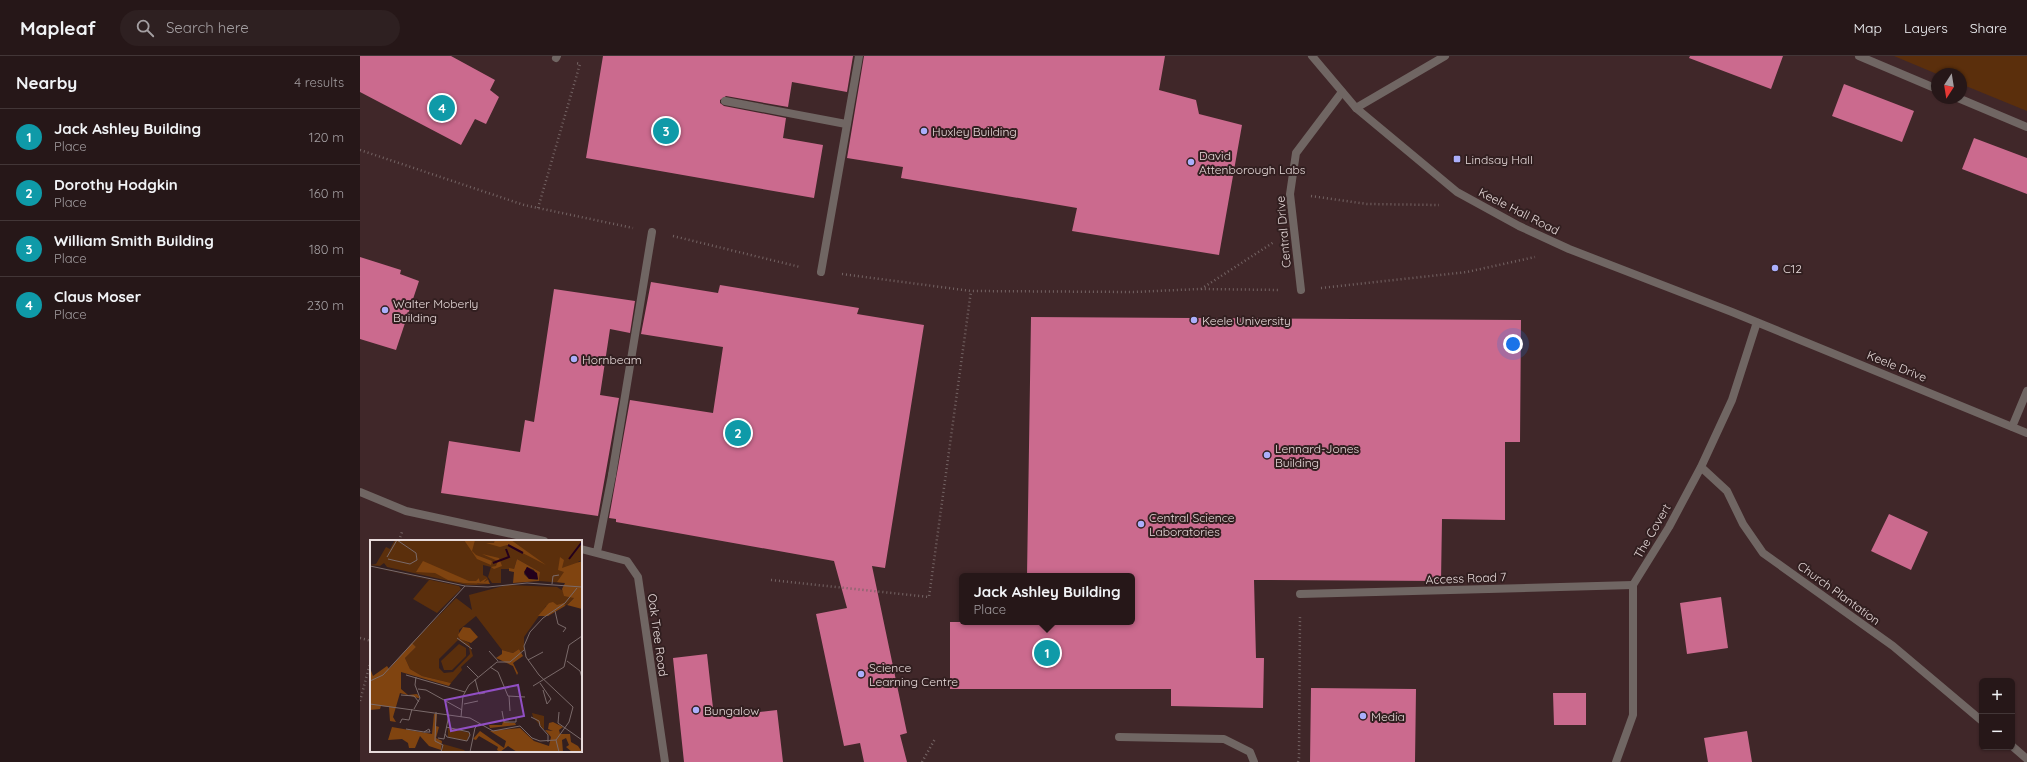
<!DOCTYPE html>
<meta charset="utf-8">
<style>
:root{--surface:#261718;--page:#2e2021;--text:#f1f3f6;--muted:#a49fa2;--line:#423637;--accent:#ea580c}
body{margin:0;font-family:Quicksand,sans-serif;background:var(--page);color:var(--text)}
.controls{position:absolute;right:12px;bottom:12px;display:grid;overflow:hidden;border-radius:6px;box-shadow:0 1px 3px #0004}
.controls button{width:36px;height:36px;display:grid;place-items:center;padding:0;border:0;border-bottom:1px solid var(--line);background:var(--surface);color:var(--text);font:20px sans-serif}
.compass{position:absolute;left:1571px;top:12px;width:36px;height:36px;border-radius:50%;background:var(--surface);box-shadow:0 1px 3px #0004;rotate:192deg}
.you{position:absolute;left:1153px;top:288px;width:14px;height:14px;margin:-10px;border:3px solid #fff;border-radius:50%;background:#1a73e8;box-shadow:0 0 0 6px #1a73e833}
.badge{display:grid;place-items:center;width:26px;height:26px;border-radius:50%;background:var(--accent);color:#fff;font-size:13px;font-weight:700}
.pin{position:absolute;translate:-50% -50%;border:2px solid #fff;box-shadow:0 1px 4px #0006}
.popup{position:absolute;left:599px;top:517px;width:176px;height:52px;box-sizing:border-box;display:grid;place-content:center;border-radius:6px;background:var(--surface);filter:drop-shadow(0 1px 3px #0005);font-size:13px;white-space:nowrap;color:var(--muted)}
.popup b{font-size:15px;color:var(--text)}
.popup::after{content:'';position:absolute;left:50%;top:100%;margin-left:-8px;border:8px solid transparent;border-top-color:var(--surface)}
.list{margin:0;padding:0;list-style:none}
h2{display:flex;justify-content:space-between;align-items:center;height:52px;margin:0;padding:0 16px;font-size:17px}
h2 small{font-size:13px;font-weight:400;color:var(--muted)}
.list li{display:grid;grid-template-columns:26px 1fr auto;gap:12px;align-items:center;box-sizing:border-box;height:56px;padding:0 16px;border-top:1px solid var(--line)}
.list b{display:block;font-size:15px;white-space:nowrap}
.list p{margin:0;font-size:13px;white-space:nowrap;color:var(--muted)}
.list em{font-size:13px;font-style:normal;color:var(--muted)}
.icon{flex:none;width:22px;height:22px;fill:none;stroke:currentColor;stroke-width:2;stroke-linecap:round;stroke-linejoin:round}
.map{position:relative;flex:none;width:1667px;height:706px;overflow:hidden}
header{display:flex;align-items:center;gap:24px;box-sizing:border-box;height:56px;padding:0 20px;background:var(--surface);border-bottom:1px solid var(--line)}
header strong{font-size:19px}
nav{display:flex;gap:22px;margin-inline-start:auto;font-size:14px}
.search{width:280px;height:36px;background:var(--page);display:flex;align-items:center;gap:10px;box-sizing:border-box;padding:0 14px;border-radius:22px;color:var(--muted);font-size:15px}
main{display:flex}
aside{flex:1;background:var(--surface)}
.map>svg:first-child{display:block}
</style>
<header>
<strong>Mapleaf</strong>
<div class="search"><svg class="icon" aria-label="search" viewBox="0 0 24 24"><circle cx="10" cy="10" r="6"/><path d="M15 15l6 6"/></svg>Search here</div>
<nav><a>Map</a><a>Layers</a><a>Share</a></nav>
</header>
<main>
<aside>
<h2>Nearby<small>4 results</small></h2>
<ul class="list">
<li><span class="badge" style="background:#0f9aa8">1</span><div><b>Jack Ashley Building</b><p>Place</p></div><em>120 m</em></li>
<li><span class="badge" style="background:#0f9aa8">2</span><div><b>Dorothy Hodgkin</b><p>Place</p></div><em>160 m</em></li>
<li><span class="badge" style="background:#0f9aa8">3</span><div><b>William Smith Building</b><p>Place</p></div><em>180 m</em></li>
<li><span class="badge" style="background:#0f9aa8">4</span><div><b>Claus Moser</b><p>Place</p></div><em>230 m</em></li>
</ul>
</aside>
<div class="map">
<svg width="1667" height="706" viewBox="0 0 1667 706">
<rect width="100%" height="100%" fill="#321f20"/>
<path fill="#402729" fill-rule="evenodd" d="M 0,0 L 1667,0 L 1667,706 L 0,706 ZM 1577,18 L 1601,18 L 1601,42 L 1577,42 ZM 11,485 L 221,485 L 221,695 L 11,695 ZM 602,520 L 772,520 L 772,566 L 602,566 ZM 1622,625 L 1652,625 L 1652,691 L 1622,691 Z"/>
<path fill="#5b2f0c" d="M 1534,0 L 1667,0 L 1667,55 L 1601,28 L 1601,18 L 1577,18 Z"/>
<path fill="#cb6a8e" d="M 0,0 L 91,0 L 135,24 L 130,34 L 139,41 L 126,68 L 115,63 L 101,89 L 0,36 Z
M 243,0 L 493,0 L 487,36 L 432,26 L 428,51 L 366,40 L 360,44 L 360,47 L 364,50 L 426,62 L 423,82 L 463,89 L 454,142 L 226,102 Z
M 504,0 L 805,0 L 799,34 L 836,44 L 839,58 L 882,69 L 859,199 L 712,175 L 717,152 L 541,122 L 543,111 L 487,102 Z
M 1330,0 L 1423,0 L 1411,33 L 1329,2 Z
M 1484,28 L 1554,55 L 1542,86 L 1472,60 Z
M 1614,82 L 1667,102 L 1667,138 L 1602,113 Z
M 0,201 L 41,214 L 40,218 L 59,225 L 36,294 L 0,283 Z
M 291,226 L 358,237 L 360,229 L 499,252 L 497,258 L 564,269 L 525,512 L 512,510 L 547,677 L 540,679 L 547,706 L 504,706 L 500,687 L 484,690 L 456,558 L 487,552 L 474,505 L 256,466 L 256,463 L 249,462 L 270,344 L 353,357 L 363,291 L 281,278 Z
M 194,233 L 275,245 L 270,277 L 250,273 L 240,339 L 259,342 L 238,460 L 81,437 L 89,385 L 160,396 L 165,364 L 174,366 Z
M 671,261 L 1161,264 L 1160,386 L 1145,386 L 1145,464 L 1082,463 L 1081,525 L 894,524 L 896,602 L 904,602 L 903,652 L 811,650 L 811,633 L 590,633 L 590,566 L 772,566 L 772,520 L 667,520 Z
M 1529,458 L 1568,476 L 1551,514 L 1511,495 Z
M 1361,541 L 1368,592 L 1327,598 L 1320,547 Z
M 347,598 L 354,661 L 417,654 L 423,706 L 324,706 L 313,602 Z
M 951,632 L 1056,633 L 1055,706 L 950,706 Z
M 1193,637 L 1226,637 L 1226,669 L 1194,669 Z
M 1387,675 L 1392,706 L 1348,706 L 1344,682 Z"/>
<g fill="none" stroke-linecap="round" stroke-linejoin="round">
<path stroke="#746464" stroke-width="2.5" stroke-dasharray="1 3" stroke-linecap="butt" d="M 0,94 L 164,149 L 273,172
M 951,140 L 1007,148 L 1079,149
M 178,152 L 220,8 L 216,7
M 313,180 L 440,211
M 482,218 L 611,235 L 774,236 L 840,233 L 920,234
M 961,232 L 1107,216 L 1175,201
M 841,233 L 914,186
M 39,485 L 42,476
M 411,524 L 569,541 L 611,235
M 0,582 L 11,585
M 0,645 L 11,604
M 562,706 L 575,683
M 938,706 L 939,702 L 940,559"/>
<path stroke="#706663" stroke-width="8" d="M 196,2 L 197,0
M 365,45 L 486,68
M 996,52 L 1085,0
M 461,216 L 499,0
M 941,234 L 930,138 L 936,97 L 982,36
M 0,436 L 46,455 L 184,485
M 221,493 L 267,505 L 278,521 L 305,706
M 237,496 L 252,419
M 940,538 L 1273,529
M 759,681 L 864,683 L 890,696 L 894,706"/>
<path stroke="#706663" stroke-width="8" d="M 952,0 L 996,52 L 1097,136 L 1159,170 L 1209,193 L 1372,256 L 1667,377
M 1499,0 L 1577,33
M 1598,42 L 1667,71
M 1652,371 L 1667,335
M 1341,411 L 1367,435 L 1383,468 L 1403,497 L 1533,590 L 1622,665
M 252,419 L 292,176
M 1652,690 L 1667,703
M 1256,706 L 1273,659 L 1273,529 L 1309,471 L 1341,411 L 1372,344 L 1397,266"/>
</g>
<g fill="#abaffb" stroke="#321f20" stroke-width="1.5">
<circle cx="564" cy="75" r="4"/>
<rect x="1093" y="99" width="8" height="8" rx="2"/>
<circle cx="831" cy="106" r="4"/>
<circle cx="1415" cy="212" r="4"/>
<circle cx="25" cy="254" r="4"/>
<circle cx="834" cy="264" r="4"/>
<circle cx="214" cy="303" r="4"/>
<circle cx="907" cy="399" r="4"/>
<circle cx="781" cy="468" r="4"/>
<circle cx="501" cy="618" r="4"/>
<circle cx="336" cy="654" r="4"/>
<circle cx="1003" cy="660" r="4"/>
</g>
<g text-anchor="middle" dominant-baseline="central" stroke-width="4" stroke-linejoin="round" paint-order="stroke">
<g font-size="12" fill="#e7dada" stroke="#321f20" text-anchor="start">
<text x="572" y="75">Huxley Building</text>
<text x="839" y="99">David<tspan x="839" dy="14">Attenborough Labs</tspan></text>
<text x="1105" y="103">Lindsay Hall</text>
<text x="1423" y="212">C12</text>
<text x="33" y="247">Walter Moberly<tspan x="33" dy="14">Building</tspan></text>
<text x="842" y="264">Keele University</text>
<text x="222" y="303">Hornbeam</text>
<text x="915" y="392">Lennard-Jones<tspan x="915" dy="14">Building</tspan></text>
<text x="789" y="461">Central Science<tspan x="789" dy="14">Laboratories</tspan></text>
<text x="509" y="611">Science<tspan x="509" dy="14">Learning Centre</tspan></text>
<text x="344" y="654">Bungalow</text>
<text x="1011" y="660">Media</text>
</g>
<g font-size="12" fill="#e7dada" stroke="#321f20">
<text transform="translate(1159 155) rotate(27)">Keele Hall Road</text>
<text transform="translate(923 176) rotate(-95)">Central Drive</text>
<text transform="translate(1537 310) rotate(22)">Keele Drive</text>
<text transform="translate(1292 475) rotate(-60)">The Covert</text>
<text transform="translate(1106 522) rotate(-2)">Access Road 7</text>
<text transform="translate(1479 537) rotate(36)">Church Plantation</text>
<text transform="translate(298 579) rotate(82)">Oak Tree Road</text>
</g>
</g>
<g transform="translate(10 484)">
<rect width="212" height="212" fill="#321f20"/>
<path d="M 25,0 L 212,0 L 212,21 L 209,21 L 195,43 L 169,41 L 170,32 L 147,19 L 144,29 L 131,29 L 131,43 L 122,43 L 118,37 L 121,27 L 113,25 L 113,35 L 117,37 L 119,41 L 110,42 L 109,38 L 107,44 L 119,45 L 97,45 L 17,27 L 14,23 L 10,26 L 0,25 L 6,24 L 16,7 L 20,9 ZM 0,27 L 89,46 L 91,49 L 67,73 L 43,59 L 59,40 ZM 137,45 L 187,47 L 204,58 L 195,66 L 176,66 L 154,97 L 154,110 L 151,112 L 149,109 L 143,113 L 132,110 L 106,76 L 89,90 L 89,98 L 99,103 L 103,116 L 91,127 L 92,130 L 81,143 L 52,136 L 40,129 L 35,118 L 46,107 L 42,103 L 86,58 L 102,70 L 99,55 ZM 88,100 L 99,107 L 100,114 L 83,132 L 74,133 L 69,128 L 69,119 ZM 89,104 L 96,108 L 96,116 L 82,130 L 74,130 L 71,121 ZM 162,173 L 174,176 L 174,190 L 163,177 ZM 78,188 L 100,193 L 97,201 L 78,197 ZM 73,204 L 94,210 L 96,212 L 72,211 Z" fill="#5b2f0c" fill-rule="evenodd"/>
<path d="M 94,0 L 105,0 L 102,11 L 106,15 L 122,21 L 121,25 L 107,19 ZM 125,0 L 141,0 L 176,25 L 137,5 L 130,7 L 116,3 L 124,3 ZM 112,14 L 129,18 L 132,26 L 124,29 L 121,27 L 126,26 L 128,21 ZM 190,17 L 194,20 L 192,28 L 212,21 L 212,69 L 197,65 L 204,58 L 194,56 L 192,49 L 195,43 L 187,42 L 194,32 L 188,30 ZM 147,19 L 170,32 L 169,41 L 143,43 L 144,32 L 139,31 L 139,28 L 144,29 ZM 157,27 L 164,30 L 168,40 L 159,39 L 154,34 ZM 53,21 L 99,41 L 106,41 L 109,38 L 110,42 L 117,38 L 114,42 L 118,40 L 120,44 L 94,43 L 78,40 L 65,33 L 46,32 ZM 183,62 L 187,65 L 194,63 L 195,66 L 178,76 L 168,76 L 179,63 ZM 93,87 L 100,88 L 108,97 L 101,103 L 90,99 L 88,95 ZM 42,103 L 46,107 L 35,118 L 40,129 L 52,136 L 81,143 L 79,146 L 31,132 L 31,149 L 38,155 L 47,154 L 50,158 L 48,158 L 30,153 L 23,177 L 26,182 L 20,181 L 19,167 L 11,166 L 10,169 L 0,170 L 0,128 L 3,136 L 17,126 L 19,129 ZM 149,109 L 153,116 L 143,123 L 148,133 L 147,135 L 143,126 L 126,118 L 132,114 L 132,110 L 143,113 ZM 64,174 L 67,174 L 66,186 L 69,187 L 66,198 L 72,201 L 71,210 L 59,206 L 50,196 L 45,208 L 39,208 L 38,203 L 32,199 L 18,200 L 22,187 L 62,194 ZM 133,182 L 145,183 L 146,185 L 120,188 L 119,185 L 132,185 ZM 183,182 L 193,187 L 189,190 L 190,194 L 200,194 L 201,202 L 208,206 L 212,212 L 202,212 L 196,207 L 199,205 L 196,198 L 192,200 L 193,212 L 147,212 L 138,206 L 130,212 L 127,210 L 128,207 L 109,196 L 106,200 L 103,199 L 110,191 L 134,208 L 136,201 L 120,191 L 150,188 L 164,201 L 179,206 L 181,197 L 175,190 L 183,191 L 178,189 L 179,183 Z" fill="#804410" fill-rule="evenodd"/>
<path d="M 157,27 L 167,33 L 168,39 L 159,39 L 154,32 Z" fill="#24001c"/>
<path fill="none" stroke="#24001c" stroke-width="2" d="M 138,5 L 153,13M 199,19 L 212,2M 123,23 L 139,17 L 136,9"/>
<path fill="none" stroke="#7a6a6a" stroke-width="1" d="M 17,17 L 27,0M 18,19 L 40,24 L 47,20 L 46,13 L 27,0M 0,26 L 95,46 L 118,47 L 157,43 L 212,47M 182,44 L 183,36 L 189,35M 185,71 L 188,84 L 196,88 L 193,92M 87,98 L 102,109M 119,111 L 128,121M 158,120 L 173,112M 197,121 L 210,131 L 212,138M 97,126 L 108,137M 120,127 L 128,132 L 138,156 L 155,157M 36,135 L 95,152M 105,139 L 109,154 L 115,153M 0,141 L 13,135 L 95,46M 170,143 L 181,159 L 177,164 L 173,150M 163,146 L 194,127 L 199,105 L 212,96M 48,149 L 56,150 L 92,170M 31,155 L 44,156 L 49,162M 139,156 L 140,171M 0,164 L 100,178 L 123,191 L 150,186 L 162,198 L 170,201 L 186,200 L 199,182 L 203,167 L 169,135 L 156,117 L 154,106 L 160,92 L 173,78 L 195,63 L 207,48M 94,164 L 108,161M 44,169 L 50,158 L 45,145 L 46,137M 132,171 L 134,182 L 146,182 L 146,177M 66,172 L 65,201 L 73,205 L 71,212M 189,172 L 188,183 L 212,200M 91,177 L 93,156 L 99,145 L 127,122 L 140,122 L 154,110M 161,177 L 169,181 L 170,186 L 178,195 L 178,202M 30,183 L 32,179 L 39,180 L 42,169M 36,189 L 54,192 L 59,189 L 60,192 L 54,192M 75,194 L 77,197 L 97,201 L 100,195 L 99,192 L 76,187M 68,198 L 74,199 L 79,175M 186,200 L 189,212M 100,212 L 105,188 L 110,183"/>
<path fill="#914fc4" fill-opacity="0.15" stroke="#914fc4" stroke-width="2" d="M 148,145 L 154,176 L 81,191 L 75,160 Z"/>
<rect width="212" height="212" fill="none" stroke="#e7dada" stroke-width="2"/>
</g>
</svg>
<div class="controls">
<button>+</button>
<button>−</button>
</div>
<svg class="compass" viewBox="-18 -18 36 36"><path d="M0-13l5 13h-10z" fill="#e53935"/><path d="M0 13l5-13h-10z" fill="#a49fa2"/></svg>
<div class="you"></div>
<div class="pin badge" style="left:687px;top:597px;background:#0f9aa8">1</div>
<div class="popup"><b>Jack Ashley Building</b>Place</div>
<div class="pin badge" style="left:378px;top:377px;background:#0f9aa8">2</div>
<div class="pin badge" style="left:306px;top:75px;background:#0f9aa8">3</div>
<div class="pin badge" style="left:82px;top:52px;background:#0f9aa8">4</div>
</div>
</main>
